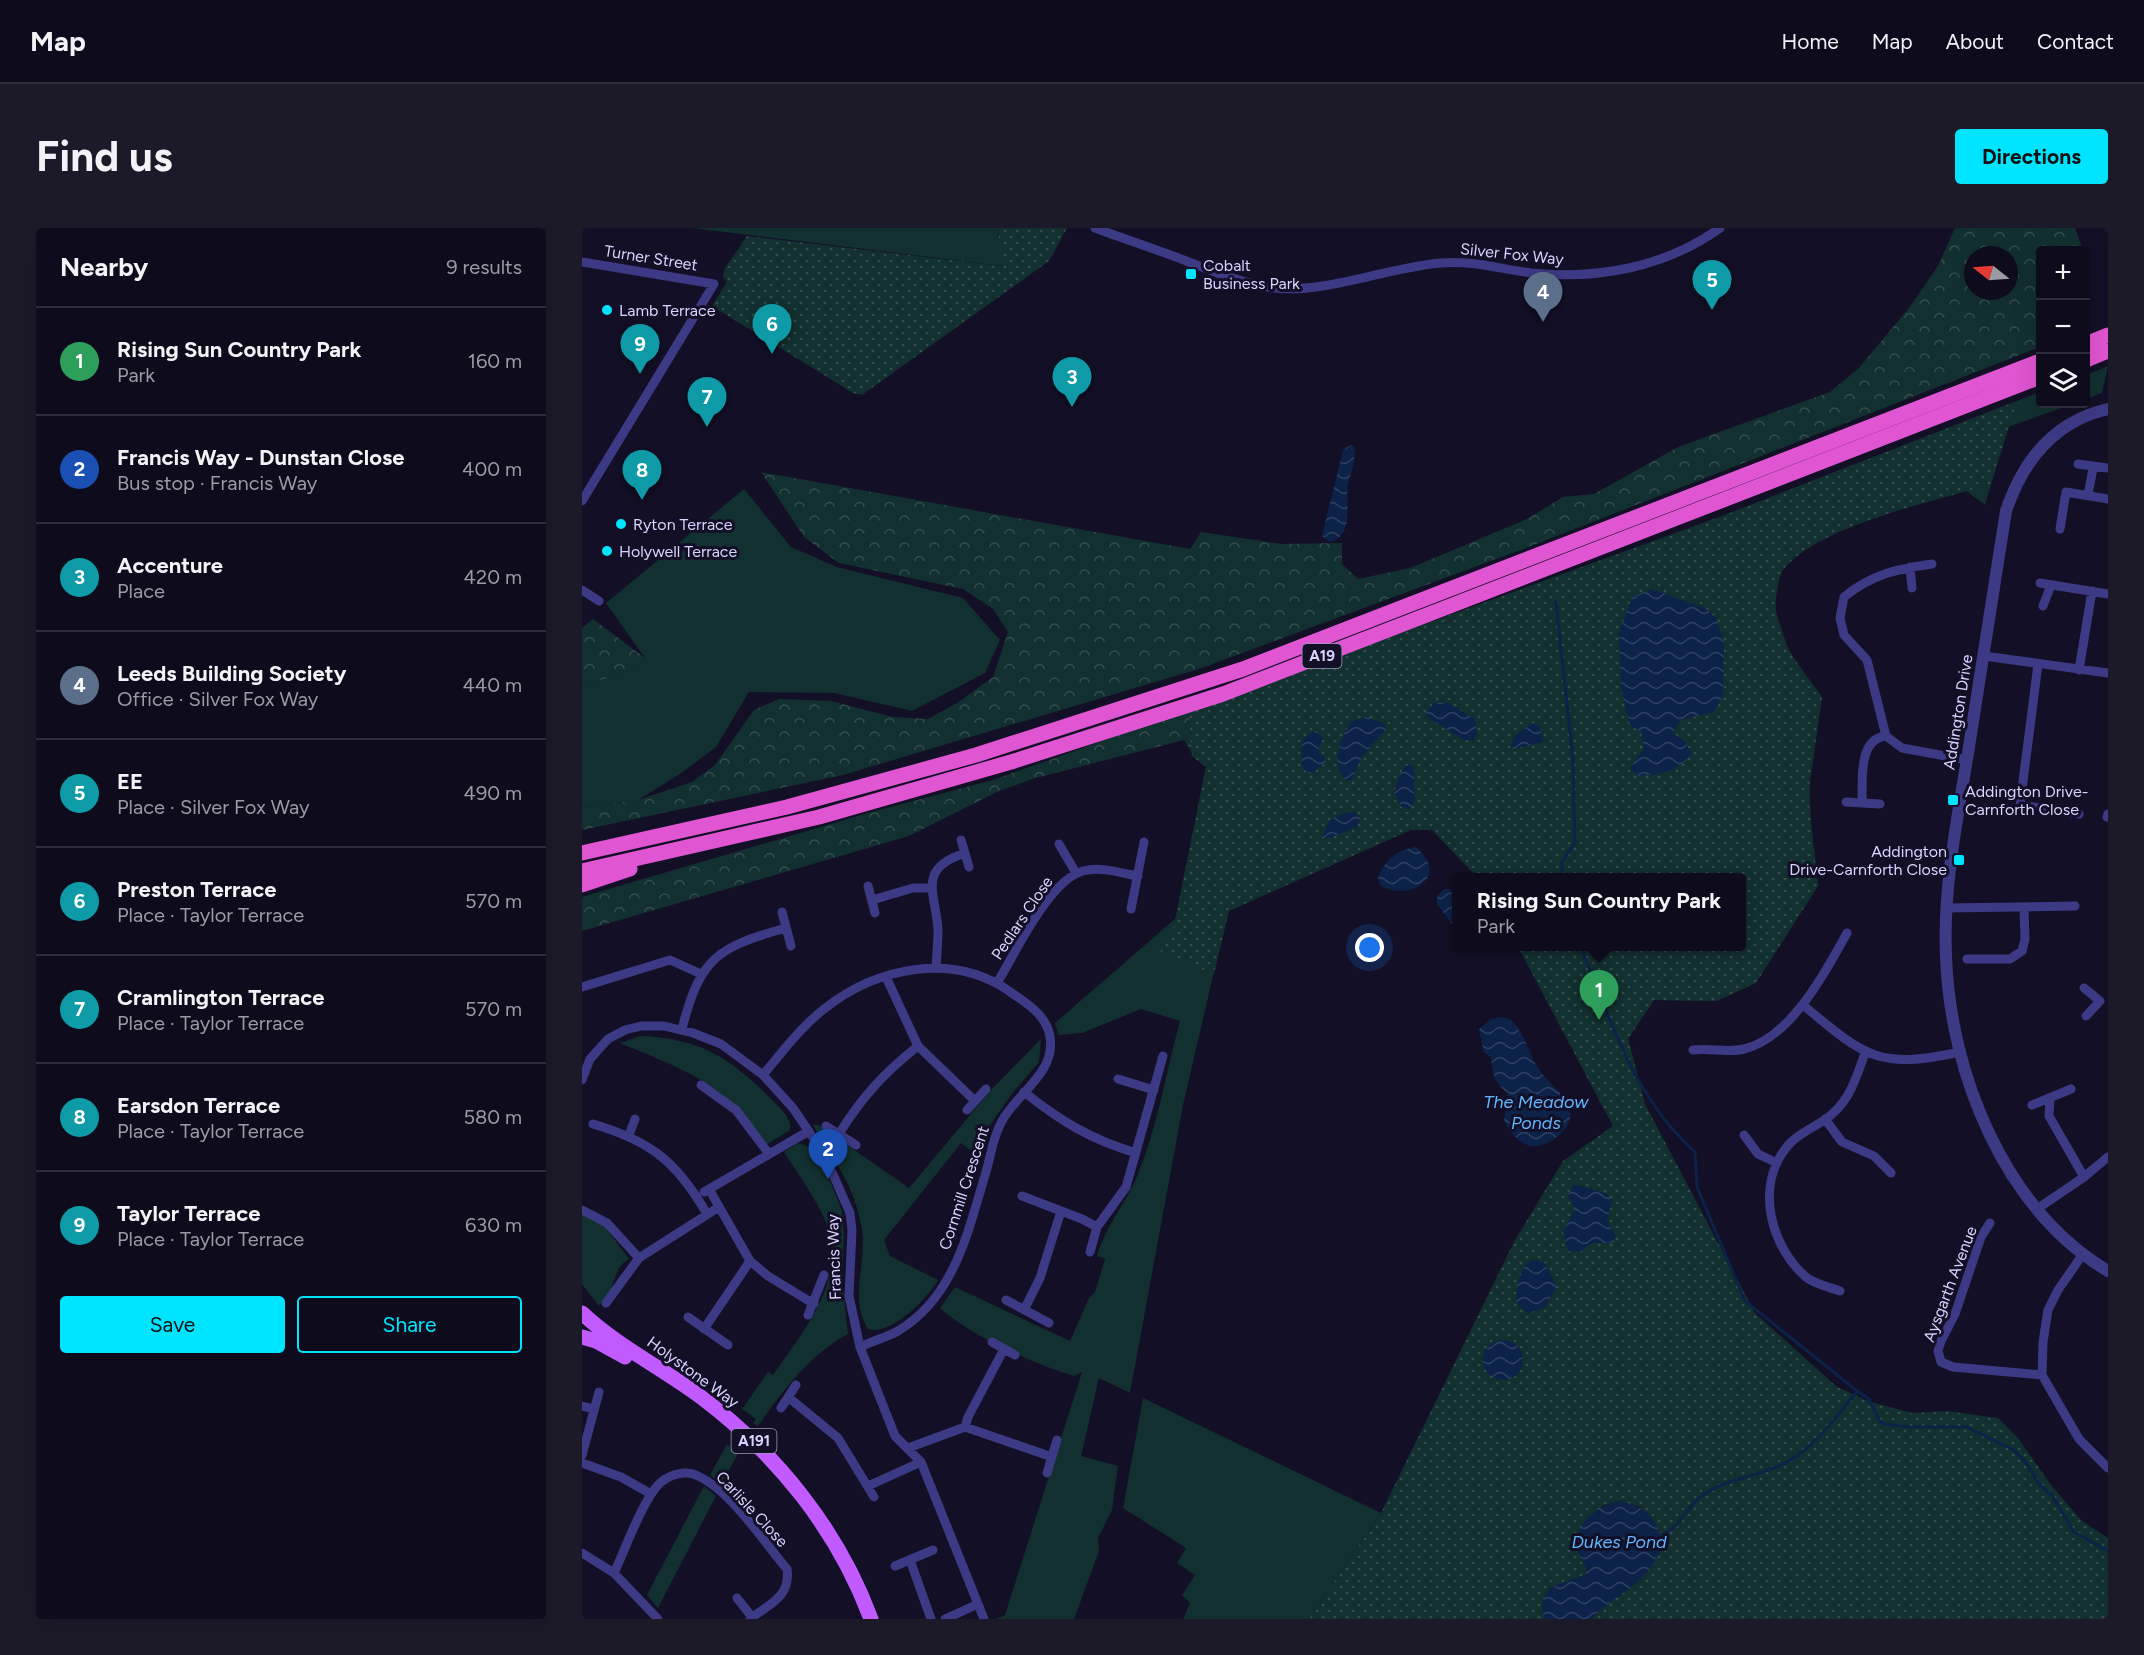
<!DOCTYPE html>
<meta charset="utf-8">
<style>
:root{--surface:#0e0b1c;--page:#1c1929;--text:#f1f3f6;--muted:#9b9ba3;--line:#2e2b3b;--accent:#00e5ff}
body{margin:0;font-family:Figtree,sans-serif;background:var(--page);color:var(--text)}
.controls{position:absolute;right:18px;top:18px;display:grid;overflow:hidden;border-radius:6px;box-shadow:0 6px 24px #0002}
.controls button{width:54px;height:54px;display:grid;place-items:center;padding:0;border:0;border-bottom:2px solid var(--line);background:var(--surface);color:var(--text);font:30px sans-serif}
.compass{position:absolute;left:1382px;top:18px;width:54px;height:54px;border-radius:50%;background:var(--surface);box-shadow:0 6px 24px #0002;rotate:287deg}
.you{position:absolute;left:788px;top:720px;width:21px;height:21px;margin:-15px;border:4px solid #fff;border-radius:50%;background:#1a73e8;box-shadow:0 0 0 9px #1a73e833}
.badge{display:grid;place-items:center;width:39px;height:39px;border-radius:50%;background:var(--accent);color:#fff;font-size:20px;font-weight:700}
.pin{position:absolute;translate:-50% -50px;filter:drop-shadow(0 2px 3px #0008)}
.pin::after{content:'';position:absolute;top:32px;width:21px;height:18px;background:inherit;clip-path:polygon(0 0,100% 0,50% 100%)}
.popup{position:absolute;left:870px;top:645px;width:294px;height:78px;box-sizing:border-box;display:grid;place-content:center;border-radius:6px;background:var(--surface);filter:drop-shadow(0 2px 4px #0005);font-size:20px;white-space:nowrap;color:var(--muted)}
.popup b{font-size:22px;color:var(--text)}
.popup::after{content:'';position:absolute;left:50%;top:100%;margin-left:-12px;border:12px solid transparent;border-top-color:var(--surface)}
.list{margin:0;padding:0;list-style:none}
h2{display:flex;justify-content:space-between;align-items:center;height:78px;margin:0;padding:0 24px;font-size:26px}
h2 small{font-size:20px;font-weight:400;color:var(--muted)}
.list li{display:grid;grid-template-columns:39px 1fr auto;gap:18px;align-items:center;box-sizing:border-box;height:108px;padding:0 24px;border-top:2px solid var(--line)}
.list b{display:block;font-size:22px;white-space:nowrap}
.list p{margin:0;font-size:20px;white-space:nowrap;color:var(--muted)}
.list em{font-size:20px;font-style:normal;color:var(--muted)}
.actions{display:flex;gap:12px;padding:18px 24px}
.actions a{flex:1;padding:14px 0;border:2px solid var(--accent);border-radius:6px;text-align:center;font-size:21px;color:var(--accent)}
.actions .main{background:var(--accent);color:#111}
.icon{flex:none;width:33px;height:33px;fill:none;stroke:currentColor;stroke-width:2;stroke-linecap:round;stroke-linejoin:round}
.map{position:relative;flex:none;width:1526px;height:1391px;overflow:hidden;border-radius:6px}
header{display:flex;align-items:center;gap:36px;box-sizing:border-box;height:84px;padding:0 30px;background:var(--surface);border-bottom:2px solid var(--line)}
header strong{font-size:28px}
nav{display:flex;gap:33px;margin-inline-start:auto;font-size:21px}
.intro{display:flex;align-items:center;justify-content:space-between;box-sizing:border-box;height:144px;padding:0 36px}
h1{margin:0;font-size:42px}
.button{padding:15px 27px;border-radius:6px;background:var(--accent);color:#111;font-size:21px;font-weight:700}
main{display:flex;gap:36px;padding:0 36px}
aside{flex:1;background:var(--surface);border-radius:6px;box-shadow:0 6px 24px #0002}
.map>svg:first-child{display:block}
</style>
<header>
<strong>Map</strong>
<nav><a>Home</a><a>Map</a><a>About</a><a>Contact</a></nav>
</header>
<div class="intro"><h1>Find us</h1><a class="button">Directions</a></div>
<main>
<aside>
<h2>Nearby<small>9 results</small></h2>
<ul class="list">
<li><span class="badge" style="background:#2e9e5b">1</span><div><b>Rising Sun Country Park</b><p>Park</p></div><em>160 m</em></li>
<li><span class="badge" style="background:#1a4fb4">2</span><div><b>Francis Way - Dunstan Close</b><p>Bus stop · Francis Way</p></div><em>400 m</em></li>
<li><span class="badge" style="background:#0f9aa8">3</span><div><b>Accenture</b><p>Place</p></div><em>420 m</em></li>
<li><span class="badge" style="background:#5c6f8a">4</span><div><b>Leeds Building Society</b><p>Office · Silver Fox Way</p></div><em>440 m</em></li>
<li><span class="badge" style="background:#0f9aa8">5</span><div><b>EE</b><p>Place · Silver Fox Way</p></div><em>490 m</em></li>
<li><span class="badge" style="background:#0f9aa8">6</span><div><b>Preston Terrace</b><p>Place · Taylor Terrace</p></div><em>570 m</em></li>
<li><span class="badge" style="background:#0f9aa8">7</span><div><b>Cramlington Terrace</b><p>Place · Taylor Terrace</p></div><em>570 m</em></li>
<li><span class="badge" style="background:#0f9aa8">8</span><div><b>Earsdon Terrace</b><p>Place · Taylor Terrace</p></div><em>580 m</em></li>
<li><span class="badge" style="background:#0f9aa8">9</span><div><b>Taylor Terrace</b><p>Place · Taylor Terrace</p></div><em>630 m</em></li>
</ul>
<div class="actions"><a class="main">Save</a><a>Share</a></div>
</aside>
<div class="map">
<svg width="1526" height="1391" viewBox="0 0 1526 1391">
<defs>
<pattern id="forest-crowns" width="20" height="18" patternUnits="userSpaceOnUse" patternTransform="scale(1.5)"><rect width="20" height="18" fill="#12302f"/><path d="M2 6a3 3 0 1 1 6 0M12 15a3 3 0 1 1 6 0" fill="none" stroke="#344d4e"/></pattern>
<pattern id="park-dots" width="8" height="8" patternUnits="userSpaceOnUse" patternTransform="scale(1.5)"><rect width="8" height="8" fill="#12302f"/><path d="M2 2h.1M6 6h.1" fill="none" stroke="#344d4e" stroke-width="1.8" stroke-linecap="round"/></pattern>
<pattern id="water-waves" width="16" height="10" patternUnits="userSpaceOnUse" patternTransform="scale(1.5)"><rect width="16" height="10" fill="#0c2248"/><path d="M0 5q4-4 8 0t8 0" fill="none" stroke="#2f4163"/></pattern>
</defs>
<rect width="100%" height="100%" fill="#130f26"/>
<path fill="#12302f" d="M 110,0 L 416,0 L 421,38 Z
M 1526,138 L 1520,165 L 1504,171 L 1504,147 Z
M 1458,164 L 1458,176 L 1491,176 L 1426,199 L 1403,277 L 1368,251 L 1192,324 L 1193,381 L 1207,424 L 1240,469 C 1221,537 1228,591 1236,658 L 1135,773 L 1072,772 L 1046,811 L 1063,876 L 948,719 L 1160,718 L 1160,650 L 839,580 L 650,666 L 601,877 L 548,1165 L 517,1150 L 499,1228 L 536,1238 L 530,1282 L 516,1310 L 517,1323 L 492,1391 L 414,1391 L 423,1387 L 500,1144 L 492,1148 C 454,1137 387,1107 358,1080 L 373,1059 L 488,1113 L 507,1070 L 513,1064 L 523,1031 L 515,1028 C 524,996 547,972 558,941 C 576,895 585,841 598,793 L 559,781 L 500,805 L 477,807 L 473,795 L 594,690 L 624,539 L 610,528 L 1127,293 Z
M 162,261 L 209,319 L 255,339 L 381,370 L 418,412 L 403,445 L 330,483 L 252,465 L 167,464 L 134,519 L 98,546 L 56,572 L 0,580 L 0,459 L 52,441 L 63,430 L 24,375 Z
M 58,808 C 117,810 149,830 189,871 C 197,879 211,891 208,902 L 184,917 C 175,905 166,891 155,880 C 125,848 78,832 38,815 Z
M 459,811 L 457,834 L 429,867 L 404,903 L 397,922 L 400,931 L 379,915 L 302,1012 L 308,1028 L 356,1052 C 346,1070 308,1109 286,1101 C 267,1073 285,1032 280,1001 C 271,953 254,937 231,897 L 235,896 L 327,960 L 409,862 Z
M 216,915 L 225,918 L 231,925 L 249,955 L 260,983 L 262,1008 L 260,1049 L 266,1106 C 228,1126 200,1164 176,1198 L 171,1195 L 174,1191 L 160,1181 L 186,1144 L 191,1147 C 222,1102 267,1051 243,992 C 233,969 216,946 202,924 Z
M 0,986 L 22,997 L 47,1031 C 34,1039 34,1048 29,1061 C 26,1067 21,1072 17,1078 L 0,1056 Z
M 561,1170 L 799,1285 L 727,1391 L 601,1391 L 608,1375 L 600,1367 L 613,1347 L 595,1335 L 604,1320 L 541,1280 Z
M 145,1216 L 156,1226 L 139,1256 L 128,1247 Z
M 122,1258 L 134,1268 L 76,1380 L 65,1367 Z"/>
<path fill="url(#forest-crowns)" fill-rule="evenodd" d="M 1373,0 L 1493,0 L 1501,22 L 1458,22 L 1458,119 L 944,320 L 620,440 L 261,547 L 0,602 L 0,580 L 56,572 L 110,554 L 133,537 L 172,482 L 197,471 L 249,473 L 311,489 L 346,491 L 375,475 L 411,449 L 426,404 L 411,381 L 381,361 L 257,335 L 222,309 L 179,244 L 608,321 L 619,304 L 700,316 L 760,315 L 760,336 L 776,351 L 828,340 L 945,291 L 981,269 L 1012,266 L 1096,219 L 1248,164 L 1276,141 L 1327,80 L 1356,38 ZM 1391,27 L 1427,27 L 1427,63 L 1391,63 Z
M 1026,332 L 630,525 L 611,526 L 602,512 L 450,551 L 415,564 L 327,608 L 0,703 L 0,669 L 286,585 L 411,552 Z
M 11,391 L 63,430 L 52,441 L 0,459 L 0,400 Z"/>
<path fill="url(#park-dots)" d="M 416,0 L 485,0 L 467,33 L 280,167 L 271,165 L 130,78 L 145,54 L 141,49 L 143,40 L 165,8 L 420,38 Z
M 1435,173 L 1409,256 C 1355,273 1236,297 1201,342 C 1196,349 1193,373 1194,382 C 1197,415 1221,443 1240,469 L 1226,568 L 1236,658 L 1174,755 L 1135,773 L 1072,772 L 1046,811 L 1063,876 L 1173,1085 L 1255,1159 L 1289,1174 L 1330,1185 L 1365,1183 L 1416,1190 L 1436,1210 L 1469,1257 L 1500,1293 L 1526,1310 L 1526,1391 L 1009,1391 L 1022,1378 L 1055,1354 L 1059,1279 L 1037,1273 L 1020,1278 L 997,1325 L 1004,1337 L 1004,1346 C 982,1358 958,1356 961,1388 L 965,1391 L 727,1391 L 799,1285 L 933,1012 L 981,933 L 1031,898 L 936,719 L 1160,718 L 1160,650 L 895,649 L 850,602 L 829,602 L 647,683 L 632,746 L 584,726 L 577,726 L 590,707 L 624,539 L 610,528 L 607,482 L 1151,284 Z"/>
<path fill="url(#water-waves)" d="M 769,217 L 772,219 C 774,232 769,244 766,256 C 763,274 773,308 748,314 L 740,308 L 761,222 Z
M 1070,361 L 1123,380 L 1134,390 L 1142,415 L 1141,468 L 1132,484 L 1099,492 L 1090,505 L 1103,513 L 1110,527 C 1091,545 1082,546 1056,548 L 1048,540 L 1062,520 L 1059,504 L 1048,497 L 1039,459 L 1037,405 L 1050,369 Z
M 852,475 L 866,475 L 893,491 L 895,505 L 891,513 L 882,512 L 845,489 L 844,484 Z
M 784,489 L 801,495 L 804,502 L 780,528 L 770,552 L 766,553 C 746,540 759,508 769,494 Z
M 950,495 L 958,498 L 961,514 L 932,521 L 929,517 L 932,509 Z
M 734,503 L 741,510 L 736,523 L 743,530 L 743,535 L 729,546 L 721,541 C 719,526 715,507 734,503 Z
M 827,536 L 832,539 L 832,575 L 827,581 L 819,579 L 812,564 L 820,542 Z
M 765,584 L 774,585 L 778,590 L 775,599 L 748,610 L 740,609 L 748,592 Z
M 834,619 C 870,649 826,675 798,657 L 796,650 C 802,633 815,621 834,619 Z
M 862,661 L 867,661 L 874,671 L 874,702 L 855,676 L 855,668 Z
M 920,789 C 926,791 929,791 932,795 C 945,810 947,829 959,844 C 968,857 991,872 988,890 C 986,905 963,920 949,918 C 937,916 927,903 922,893 L 926,865 C 911,854 911,847 909,829 L 902,825 L 897,801 L 909,791 Z
M 992,956 L 1025,966 L 1030,973 L 1025,993 L 1034,1008 L 1031,1015 L 1010,1015 L 998,1024 L 986,1023 L 981,1004 L 993,981 L 986,967 Z
M 955,1032 L 963,1035 L 975,1059 L 962,1080 L 946,1085 L 935,1076 C 932,1064 938,1042 947,1033 Z
M901 1132a20 20 0 1 1 40 0a20 20 0 1 1-40 0Z
M 1037,1273 C 1055,1277 1065,1281 1074,1297 C 1097,1338 1032,1367 1009,1391 L 965,1391 L 961,1388 C 958,1350 981,1359 1004,1346 C 1005,1336 999,1333 996,1324 C 989,1297 1015,1278 1037,1273 Z"/>
<g fill="none" stroke-linecap="round" stroke-linejoin="round">
<path stroke="#0c2248" stroke-width="3" d="M 974,374 L 991,531 L 993,615 L 980,634 L 980,650
M 998,718 C 1030,794 1050,867 1113,924 L 1115,959 L 1163,1073 L 1275,1163 L 1287,1171 L 1297,1192 L 1302,1196 L 1327,1199 L 1385,1199 L 1432,1222 L 1444,1235 L 1457,1256 L 1470,1267 L 1492,1304 L 1526,1323
M 1079,1307 C 1097,1302 1103,1281 1118,1269 C 1142,1251 1173,1249 1199,1237 C 1231,1223 1253,1189 1275,1164"/>
<path stroke="#3d3a85" stroke-width="9" d="M 513,0 C 540,10 567,19 594,29 C 626,41 659,56 693,60 C 743,66 807,39 859,35 C 890,32 918,41 949,45 C 1015,52 1084,39 1138,0
M 0,34 L 132,56 L 0,273
M 1496,236 L 1526,240
M 1506,267 L 1511,240
M 1478,301 L 1484,264 L 1526,271
M 1350,336 C 1315,341 1290,346 1262,369 L 1258,390 L 1262,407 L 1285,432 L 1304,508 L 1320,520 L 1385,532
M 1328,339 L 1330,360
M 1458,355 L 1526,366
M 0,362 L 17,373
M 1461,378 L 1469,357
M 1402,428 L 1526,445
M 1456,436 L 1438,577 L 1497,586
M 1497,442 L 1510,363
M 1264,574 L 1298,576
M 1280,575 C 1281,555 1275,511 1304,508
M 1525,589 L 1526,586
M 379,612 L 387,639
M 477,616 L 494,645
M 286,658 L 293,685
M 290,672 L 331,660 L 348,660
M 1364,680 L 1493,678
M 549,681 L 562,614
M 200,684 L 209,718
M 1385,731 L 1428,731 L 1440,723 L 1443,711 L 1442,679
M 354,739 C 355,726 356,713 356,701 C 353,663 335,641 383,625
M 304,749 L 336,818 L 393,873
M 415,755 C 433,726 467,652 501,643 C 519,638 538,645 556,648
M 0,759 L 88,732 L 119,746
M 1502,760 L 1518,773 L 1504,788
M 1221,777 C 1282,828 1296,842 1378,824
M 100,801 C 118,730 135,719 204,700
M 1111,822 C 1129,820 1145,825 1162,821 C 1209,810 1244,743 1265,705
M 181,847 C 200,824 219,799 242,781 C 295,739 370,724 427,763 C 444,775 465,787 468,809 C 474,845 435,865 420,893 C 411,908 409,927 404,944 C 386,1003 373,1069 316,1103 C 305,1109 291,1113 278,1119
M 536,851 L 572,862
M 0,852 L 8,831 L 26,811 L 43,802 L 59,798 L 82,798 L 111,805 L 139,816 L 181,847 L 211,880 L 242,926 L 268,985 L 270,1002 L 267,1068 L 278,1119 L 313,1208 L 339,1234 L 402,1391
M 119,857 L 154,882 L 187,926
M 442,864 C 480,894 508,911 554,925
M 1468,870 L 1467,888 L 1502,949
M 1450,877 L 1489,861
M 385,882 L 404,861
M 1243,891 L 1260,914 L 1292,928 L 1309,945
M 11,896 C 69,913 95,934 125,986
M 244,898 L 274,917
M 257,906 C 279,870 303,844 336,818
M 47,907 L 53,891
M 1162,907 L 1176,926 L 1195,935
M 127,961 L 168,1033 L 186,1048 L 232,1076
M 122,964 L 227,903
M 440,968 L 500,991 L 515,999
M 1455,981 L 1502,949 L 1526,929
M 0,982 L 25,995 L 57,1030
M 1408,995 L 1399,1009 L 1373,1086 L 1359,1113 L 1356,1123 L 1359,1134 L 1371,1139 L 1460,1147
M 508,1024 L 515,999 L 544,959 L 581,828
M 1501,1026 L 1476,1062 L 1466,1082 L 1461,1114 L 1460,1147 L 1497,1211 L 1526,1240
M 1258,1063 C 1247,1059 1232,1056 1224,1049 C 1189,1019 1173,959 1204,920 C 1213,908 1228,901 1241,893 C 1267,876 1273,853 1283,825
M 424,1072 L 467,1095
M 24,1075 L 57,1030 L 137,979
M 442,1082 L 458,1050 L 479,983
M 226,1087 L 242,1047
M 106,1089 L 146,1117
M 122,1101 L 168,1033
M 410,1114 L 433,1127
M 206,1169 L 256,1210 L 292,1269
M 0,1178 L 12,1181
M 199,1180 L 214,1157
M 383,1199 L 386,1189 L 422,1121
M 326,1220 L 383,1199 L 470,1229
M 0,1227 L 17,1164
M 0,1235 L 39,1249 L 69,1266
M 465,1245 L 475,1212
M 286,1258 L 339,1234
M 0,1325 L 32,1345 L 76,1391
M 328,1332 L 349,1391
M 313,1338 L 351,1322
M 32,1345 C 43,1322 61,1271 78,1255 C 88,1246 104,1242 116,1248 C 149,1263 182,1314 205,1341 C 209,1369 187,1376 168,1391
M 155,1370 L 170,1389
M 363,1391 L 396,1376"/>
<path stroke="#3d3a85" stroke-width="12" d="M 1526,181 C 1472,193 1441,233 1424,283 C 1411,364 1399,445 1386,525 C 1375,593 1361,660 1364,728 C 1368,845 1422,981 1526,1043"/>
<path stroke="#c25bff" stroke-width="15" d="M 0,1085 C 35,1118 80,1140 119,1169 C 195,1226 256,1302 289,1391
M 0,1109 L 14,1113 L 43,1129"/>
<path stroke="#e055d1" stroke-width="15" d="M 1504,116 L 1526,107
M 1504,132 L 1526,123
M 0,625 L 205,579 L 394,527 L 661,441 L 1458,133
M 0,643 L 237,589 L 429,534 L 641,466 L 1458,149
M 0,657 L 48,641"/>
</g>
<g fill="#00e5ff" stroke="#130f26" stroke-width="2">
<rect x="603" y="40" width="12" height="12" rx="3"/>
<circle cx="25" cy="82" r="6"/>
<circle cx="39" cy="296" r="6"/>
<circle cx="25" cy="323" r="6"/>
<rect x="1365" y="566" width="12" height="12" rx="3"/>
<rect x="1371" y="626" width="12" height="12" rx="3"/>
</g>
<g text-anchor="middle" dominant-baseline="central" stroke-width="6" stroke-linejoin="round" paint-order="stroke">
<g fill="#130f26" stroke="#9e99be" stroke-width="1.5">
<rect x="720.5" y="416" width="39" height="24" rx="4.5"/>
<rect x="149.5" y="1201" width="45" height="24" rx="4.5"/>
</g>
<g font-size="15" font-weight="bold" fill="#d9d4ff">
<text x="740" y="428">A19</text>
<text x="172" y="1213">A191</text>
</g>
<g font-size="16" fill="#d9d4ff" stroke="#130f26">
<text transform="translate(930 26) rotate(6)">Silver Fox Way</text>
<text transform="translate(69 30) rotate(9)">Turner Street</text>
<text transform="translate(1376 484) rotate(-81)">Addington Drive</text>
<text transform="translate(440 690) rotate(-56)">Pedlars Close</text>
<text transform="translate(382 960) rotate(-72)">Cornmill Crescent</text>
<text transform="translate(252 1029) rotate(-92)">Francis Way</text>
<text transform="translate(1368 1056) rotate(-69)">Aysgarth Avenue</text>
<text transform="translate(111 1144) rotate(36)">Holystone Way</text>
<text transform="translate(170 1281) rotate(47)">Carlisle Close</text>
</g>
<g font-size="16" fill="#d9d4ff" stroke="#130f26" text-anchor="start">
<text x="621" y="37">Cobalt<tspan x="621" dy="18">Business Park</tspan></text>
<text x="37" y="82">Lamb Terrace</text>
<text x="51" y="296">Ryton Terrace</text>
<text x="37" y="323">Holywell Terrace</text>
<text x="1383" y="563">Addington Drive-<tspan x="1383" dy="18">Carnforth Close</tspan></text>
<text x="1365" y="623" text-anchor="end">Addington<tspan x="1365" dy="18">Drive-Carnforth Close</tspan></text>
</g>
<g font-size="18" font-style="italic" fill="#62b6ff" stroke="#130f26">
<text x="954" y="874">The Meadow<tspan x="954" dy="21">Ponds</tspan></text>
<text x="1037" y="1314">Dukes Pond</text>
</g>
</g>
</svg>
<div class="controls">
<button>+</button>
<button>−</button>
<button><svg class="icon" aria-label="layers" viewBox="0 0 24 24"><path d="M12 4l9 5-9 5-9-5zM3 14l9 5 9-5"/></svg></button>
</div>
<svg class="compass" viewBox="-18 -18 36 36"><path d="M0-13l5 13h-10z" fill="#e53935"/><path d="M0 13l5-13h-10z" fill="#9b9ba3"/></svg>
<div class="you"></div>
<div class="pin badge" style="left:1017px;top:792px;background:#2e9e5b">1</div>
<div class="popup"><b>Rising Sun Country Park</b>Park</div>
<div class="pin badge" style="left:246px;top:951px;background:#1a4fb4">2</div>
<div class="pin badge" style="left:490px;top:179px;background:#0f9aa8">3</div>
<div class="pin badge" style="left:961px;top:94px;background:#5c6f8a">4</div>
<div class="pin badge" style="left:1130px;top:82px;background:#0f9aa8">5</div>
<div class="pin badge" style="left:190px;top:126px;background:#0f9aa8">6</div>
<div class="pin badge" style="left:125px;top:199px;background:#0f9aa8">7</div>
<div class="pin badge" style="left:60px;top:272px;background:#0f9aa8">8</div>
<div class="pin badge" style="left:58px;top:146px;background:#0f9aa8">9</div>
</div>
</main>
